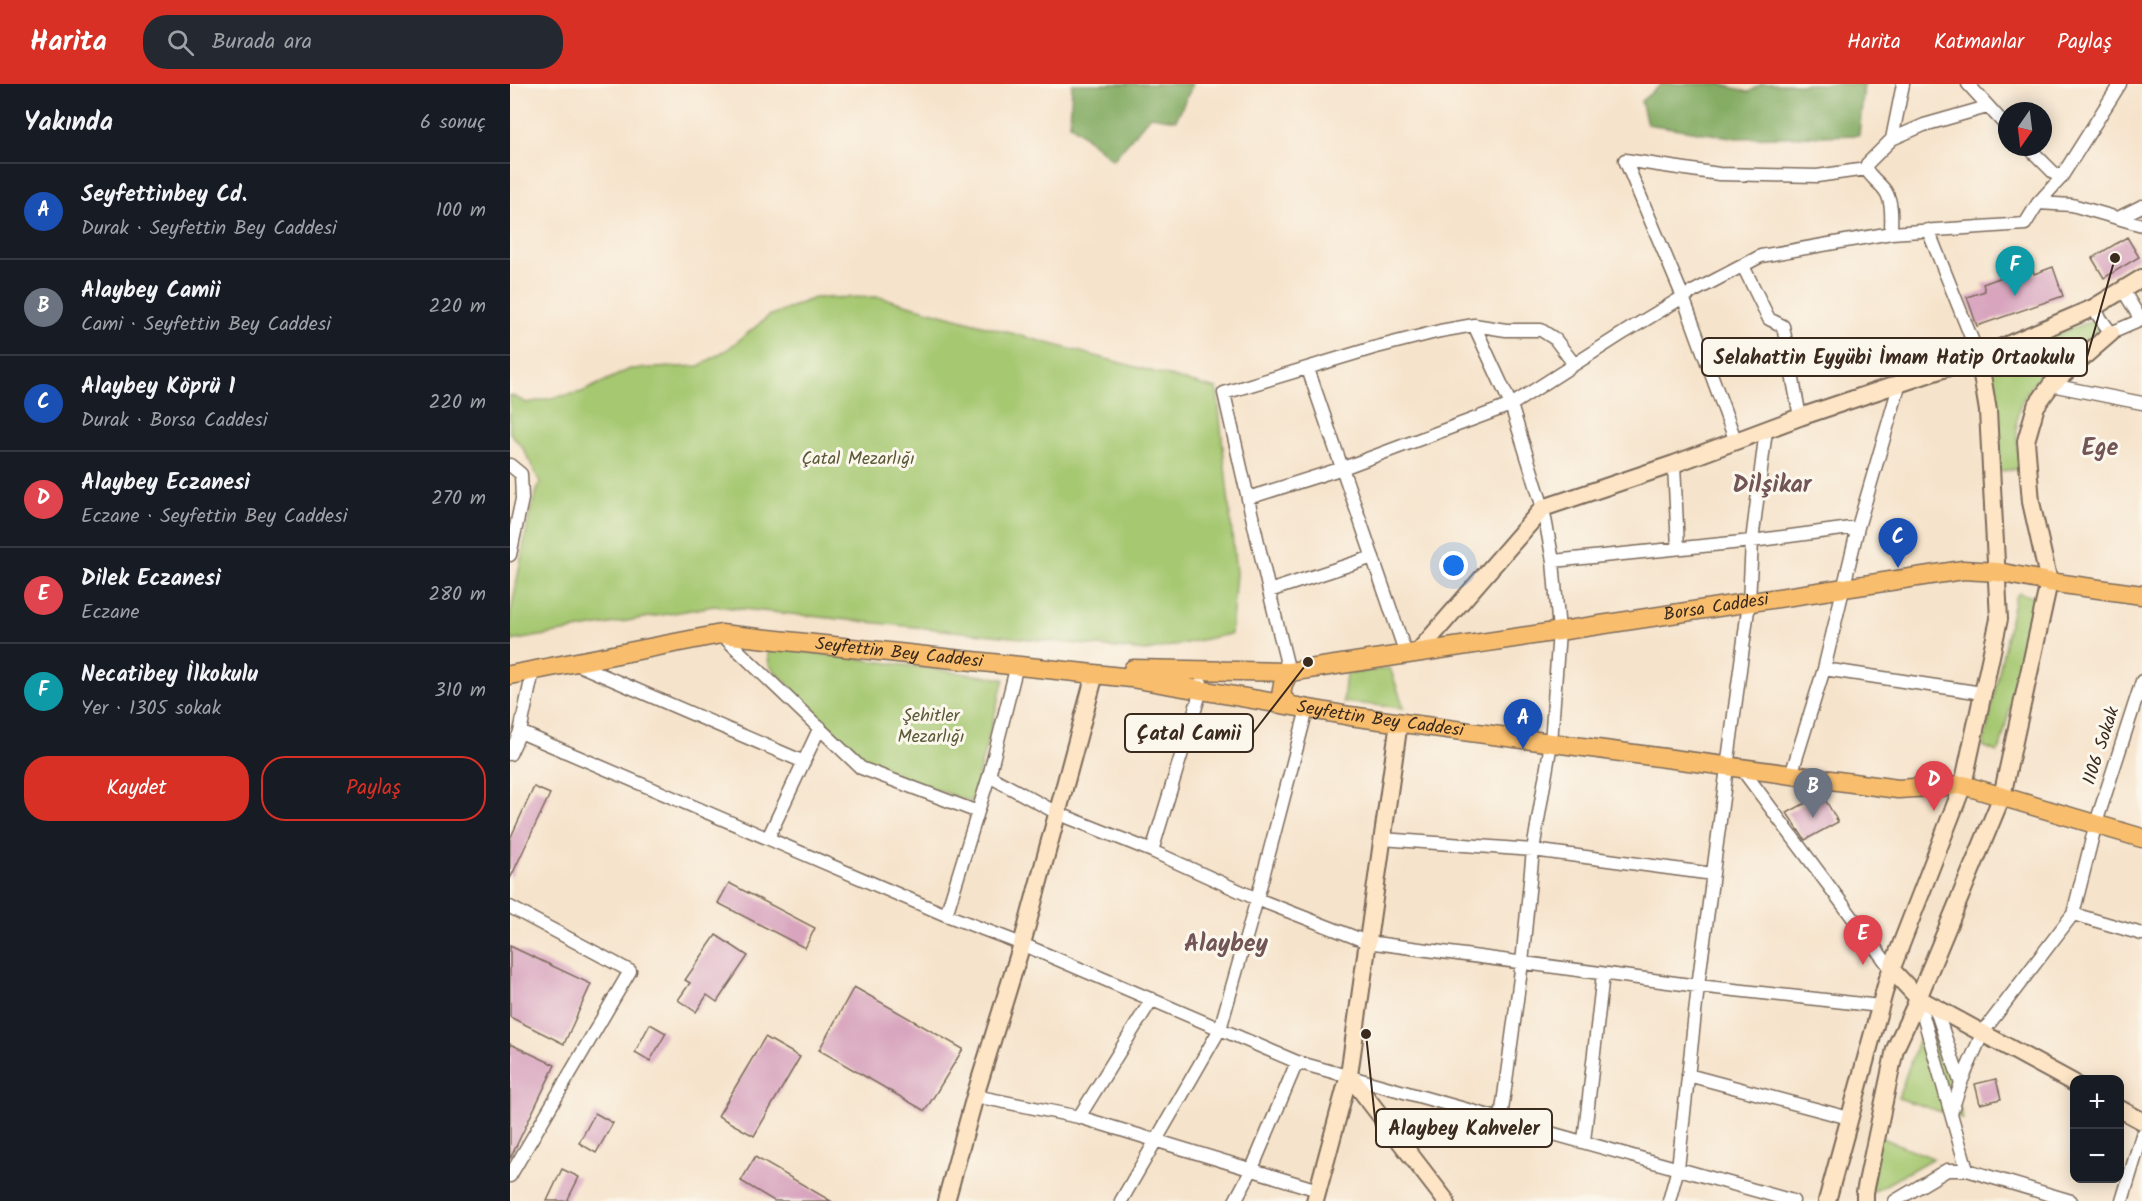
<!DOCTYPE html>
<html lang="tr">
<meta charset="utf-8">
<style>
:root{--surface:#171b24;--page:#242831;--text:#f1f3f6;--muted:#9ea1a6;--line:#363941;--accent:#d93025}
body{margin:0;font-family:Kalam,sans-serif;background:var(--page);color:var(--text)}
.controls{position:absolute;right:18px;bottom:18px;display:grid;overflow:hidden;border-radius:12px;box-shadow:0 3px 15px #0003}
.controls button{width:54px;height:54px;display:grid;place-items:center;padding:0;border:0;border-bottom:2px solid var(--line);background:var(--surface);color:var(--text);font:30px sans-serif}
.compass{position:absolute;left:1488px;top:18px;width:54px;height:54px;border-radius:50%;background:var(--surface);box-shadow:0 3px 15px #0003;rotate:194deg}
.you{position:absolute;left:944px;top:482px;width:21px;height:21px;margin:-15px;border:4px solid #fff;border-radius:50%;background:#1a73e8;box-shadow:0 0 0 9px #1a73e833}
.badge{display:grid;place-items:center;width:39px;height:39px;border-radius:50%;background:var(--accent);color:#fff;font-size:20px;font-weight:700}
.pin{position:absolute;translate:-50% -50px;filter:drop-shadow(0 2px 3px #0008)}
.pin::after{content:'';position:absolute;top:32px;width:21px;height:18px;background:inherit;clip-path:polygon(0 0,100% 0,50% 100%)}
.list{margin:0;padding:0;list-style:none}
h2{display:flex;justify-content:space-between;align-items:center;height:78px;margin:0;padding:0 24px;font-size:26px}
h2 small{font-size:20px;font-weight:400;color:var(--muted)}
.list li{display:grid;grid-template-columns:39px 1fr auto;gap:18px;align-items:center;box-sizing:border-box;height:96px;padding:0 24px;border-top:2px solid var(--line)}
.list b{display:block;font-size:22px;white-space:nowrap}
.list p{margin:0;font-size:20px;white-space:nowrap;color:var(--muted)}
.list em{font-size:20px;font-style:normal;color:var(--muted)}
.actions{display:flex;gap:12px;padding:18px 24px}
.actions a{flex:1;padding:14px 0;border:2px solid var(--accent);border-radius:24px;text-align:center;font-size:21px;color:var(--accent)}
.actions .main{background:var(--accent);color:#fff}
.icon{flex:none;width:33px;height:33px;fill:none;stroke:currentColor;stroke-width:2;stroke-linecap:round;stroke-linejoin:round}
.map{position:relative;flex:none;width:1632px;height:1117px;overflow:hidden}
header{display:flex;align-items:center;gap:36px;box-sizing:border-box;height:84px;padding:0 30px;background:var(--accent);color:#fff}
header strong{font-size:28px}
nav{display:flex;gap:33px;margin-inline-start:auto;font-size:21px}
.search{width:420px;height:54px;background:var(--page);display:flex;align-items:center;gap:15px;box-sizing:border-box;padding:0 21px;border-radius:24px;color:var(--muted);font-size:22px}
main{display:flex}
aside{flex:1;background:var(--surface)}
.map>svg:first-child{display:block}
</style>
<header>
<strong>Harita</strong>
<div class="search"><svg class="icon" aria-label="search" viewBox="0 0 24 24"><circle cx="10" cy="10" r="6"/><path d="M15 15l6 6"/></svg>Burada ara</div>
<nav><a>Harita</a><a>Katmanlar</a><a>Paylaş</a></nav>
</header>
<main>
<aside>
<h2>Yakında<small>6 sonuç</small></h2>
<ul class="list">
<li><span class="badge" style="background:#1a4fb4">A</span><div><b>Seyfettinbey Cd.</b><p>Durak · Seyfettin Bey Caddesi</p></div><em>100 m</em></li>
<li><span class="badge" style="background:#6b7280">B</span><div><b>Alaybey Camii</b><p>Cami · Seyfettin Bey Caddesi</p></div><em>220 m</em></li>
<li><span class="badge" style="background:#1a4fb4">C</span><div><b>Alaybey Köprü 1</b><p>Durak · Borsa Caddesi</p></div><em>220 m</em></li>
<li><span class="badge" style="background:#e0444e">D</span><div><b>Alaybey Eczanesi</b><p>Eczane · Seyfettin Bey Caddesi</p></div><em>270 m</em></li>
<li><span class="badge" style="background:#e0444e">E</span><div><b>Dilek Eczanesi</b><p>Eczane</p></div><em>280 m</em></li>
<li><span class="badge" style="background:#0f9aa8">F</span><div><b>Necatibey İlkokulu</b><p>Yer · 1305 sokak</p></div><em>310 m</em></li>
</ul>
<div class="actions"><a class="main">Kaydet</a><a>Paylaş</a></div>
</aside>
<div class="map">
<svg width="1632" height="1117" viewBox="0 0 1632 1117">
<rect width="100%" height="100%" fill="#fbf7ec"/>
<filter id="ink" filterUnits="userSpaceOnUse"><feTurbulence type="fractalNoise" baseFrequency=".0167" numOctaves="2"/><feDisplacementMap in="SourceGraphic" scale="12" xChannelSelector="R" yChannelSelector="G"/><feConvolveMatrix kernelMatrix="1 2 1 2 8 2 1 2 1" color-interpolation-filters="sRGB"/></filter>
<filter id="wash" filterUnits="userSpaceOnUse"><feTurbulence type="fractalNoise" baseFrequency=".008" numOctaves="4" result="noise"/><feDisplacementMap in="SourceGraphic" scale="24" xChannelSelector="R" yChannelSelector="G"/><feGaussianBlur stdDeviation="1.35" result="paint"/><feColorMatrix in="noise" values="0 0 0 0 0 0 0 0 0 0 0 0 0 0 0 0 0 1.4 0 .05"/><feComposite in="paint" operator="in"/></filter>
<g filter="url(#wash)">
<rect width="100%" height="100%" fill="#f6e3cb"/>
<path fill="#a6c871" stroke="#707948" stroke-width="1.5" d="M 369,213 L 707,305 L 726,489 L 721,550 L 636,567 L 204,522 L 0,557 L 0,533 L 20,428 L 30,398 L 13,364 L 0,349 L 0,311 L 17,319 L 72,308 L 120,285 L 189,282 L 218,265 L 259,232 L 304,214 Z
M 1582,237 L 1585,238 L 1587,247 C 1558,270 1512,295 1507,335 C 1505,350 1509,367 1510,382 L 1508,385 L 1491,387 L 1488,386 L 1478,288 L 1481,278 L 1489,271 Z
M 1509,509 L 1523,513 L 1525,517 L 1490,665 L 1487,668 L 1473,662 L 1505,513 Z
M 257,562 L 494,595 L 461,718 L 356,680 L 259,581 Z
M 880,584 L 894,624 L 833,618 L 836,590 Z
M 1417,931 L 1424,931 L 1453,1035 L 1388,1014 Z
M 1367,1052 L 1423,1074 L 1351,1115 Z"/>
<path fill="#84ac63" stroke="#606b40" stroke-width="1.5" d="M 562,0 L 683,0 L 666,36 L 640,32 L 603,76 L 560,40 Z
M 1152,0 L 1210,0 L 1239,8 L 1252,0 L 1354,0 L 1349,51 L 1227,54 L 1137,40 L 1131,17 Z"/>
<g id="blocks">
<path fill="#d8a4be" d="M 1617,153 L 1629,173 L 1594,194 L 1582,174 Z
M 1522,182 L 1524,190 L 1543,183 L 1553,212 L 1467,242 L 1457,213 L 1475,207 L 1473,200 Z
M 24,703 L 40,710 L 0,795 L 0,755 Z
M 1312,710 L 1328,738 L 1295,756 L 1277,729 Z
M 219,799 L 305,844 L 295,864 L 208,819 Z
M 206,851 L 238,872 L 207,918 L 197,911 L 186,928 L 168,916 L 180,899 L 175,896 Z
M 0,862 L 81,900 L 54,960 L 0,933 Z
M 344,903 L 453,965 L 415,1027 L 309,966 Z
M 140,940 L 156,949 L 140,977 L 125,968 Z
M 255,953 L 290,973 L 244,1052 L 208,1032 Z
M 0,960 L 45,981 L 0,1075 Z
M 1486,995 L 1491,1015 L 1470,1020 L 1465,1000 Z
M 85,1029 L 103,1039 L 86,1069 L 69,1059 Z
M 245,1073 L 321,1117 L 264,1117 L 231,1097 Z
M 52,1085 L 69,1093 L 57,1117 L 37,1117 Z"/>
</g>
</g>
<g filter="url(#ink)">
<use href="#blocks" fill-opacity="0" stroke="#7c6b5b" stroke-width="1.5"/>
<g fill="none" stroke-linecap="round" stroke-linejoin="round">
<defs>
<path id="street" d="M 1458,0 L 1497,43
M 1382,55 L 1414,41 L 1477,23
M 1518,63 L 1550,95
M 1528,119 L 1550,95 L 1610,0
M 1610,133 L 1632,122
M 1418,146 L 1469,273
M 1381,149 C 1381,136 1383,120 1376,108 C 1371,100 1362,95 1356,85 L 1357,80 L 1382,55 L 1393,0
M 1233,182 L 1259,235 L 1273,242 L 1290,333
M 1613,206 L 1631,236
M 1583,224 L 1601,249 L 1631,236
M 964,241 L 1001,321 L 1033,424 L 1043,477 L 1049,547 L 1041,659 L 1023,766 L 1012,879 L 991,1034
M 798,285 L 896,570
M 1541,301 L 1632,319
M 1226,358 L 1173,213 L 1115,76 L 1209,90 L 1307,92 L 1356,85
M 1164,380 L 1168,464
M 0,381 L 11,390 L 12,415 L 0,471
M 738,414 L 833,384 L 1001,321 L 1115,248 L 1173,213 L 1251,172 L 1381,149 L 1515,140 L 1528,119 L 1562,121 L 1632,141
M 1043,477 L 1242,457 L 1348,443
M 759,507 L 863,473
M 211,550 L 351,684 L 468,728
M 64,579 L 294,678
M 1314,585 L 1472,609
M 779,588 L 759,507 L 714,309 L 863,264 L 930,247 L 964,241 L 996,246 L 1031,246 L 1045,255 L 1064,280
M 10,648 L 436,831 L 512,860 L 787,978 L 1283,1117
M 0,670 L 10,648 L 23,587
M 1231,684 L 1381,885
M 1281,691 L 1314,585 L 1348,443 L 1390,299
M 479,692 L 547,729 L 642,767 L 747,815 L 857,858 L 1188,902 L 1370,922
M 258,754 L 310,643
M 872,755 L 1023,766 L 1203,790
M 642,767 L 691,606 L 691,599
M 0,823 L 120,887 L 0,1092
M 1563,830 L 1632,850
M 436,831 L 479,692 L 507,581
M 1408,914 L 1457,1086
M 1425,923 L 1451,1000
M 1178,991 L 1339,1034
M 465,1012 L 569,1033 L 808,1106
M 1441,1029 L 1452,996 L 1473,948 L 1563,830 L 1586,739 L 1632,597
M 569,1033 L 642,915
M 1074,1057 L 1093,890
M 611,1117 L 710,945 L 747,815 L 797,625
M 725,1117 L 741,1087 L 787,978
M 1159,1117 L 1168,1084 L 1188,902 L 1239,518 L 1242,457 L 1256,346
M 1385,1117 L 1437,1086 L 1457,1086 L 1561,1117
M 1612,1117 L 1632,1051"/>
<path id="secondary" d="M 908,568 L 1033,424 L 1164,380 L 1290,333 L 1469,273 L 1583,224 L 1632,194
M 1381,885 L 1408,914 L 1564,999
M 839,991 L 936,1117
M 1610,1025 L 1632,1037
M 436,1117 L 465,1012 L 512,860 L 585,590
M 805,1117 L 839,991 L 889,638
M 1317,1117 L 1378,894 L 1453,701 L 1489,535 L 1478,327 L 1469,273
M 1355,1117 L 1355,1108 L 1385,965 L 1404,924 L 1492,712 L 1539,498 L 1521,418 L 1516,357 L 1526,322 L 1541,301 L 1601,249"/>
<g id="primary">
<path id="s1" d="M 623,585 L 779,588 L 1453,486 L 1488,488 L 1539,498 L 1632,511"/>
<path id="s2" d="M 0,591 L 211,550 L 621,594 L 840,632 L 1388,705 L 1453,701 L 1632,754"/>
<path d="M 779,621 L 771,612 L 773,600 L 779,588"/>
</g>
</defs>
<use href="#street" stroke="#7c6b5b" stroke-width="15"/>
<use href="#secondary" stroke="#7c6b5b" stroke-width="20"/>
<use href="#primary" stroke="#7c6b5b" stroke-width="21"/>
<use href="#street" stroke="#fff" stroke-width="12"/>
<use href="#secondary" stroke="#fde5c5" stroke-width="16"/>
<use href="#primary" stroke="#f9be6d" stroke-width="18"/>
</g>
</g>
<g text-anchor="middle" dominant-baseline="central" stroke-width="6" stroke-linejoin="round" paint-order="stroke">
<g font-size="18" fill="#5b5937" stroke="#fbf7ec">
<text x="348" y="375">Çatal Mezarlığı</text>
<text x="421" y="632">Şehitler<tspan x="421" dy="21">Mezarlığı</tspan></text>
</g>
<g font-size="18" fill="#3b2a1e" stroke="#fbf7ec">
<text stroke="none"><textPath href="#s1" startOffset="588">Borsa Caddesi</textPath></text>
<text stroke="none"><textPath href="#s2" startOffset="394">Seyfettin Bey Caddesi</textPath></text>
<text stroke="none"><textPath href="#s2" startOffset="880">Seyfettin Bey Caddesi</textPath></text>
<text transform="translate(1592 662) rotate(-72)">1106 Sokak</text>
</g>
<g font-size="24" font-weight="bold" fill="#725556" stroke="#fbf7ec">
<text x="1590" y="364">Ege</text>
<text x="1262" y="401">Dilşikar</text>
<text x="716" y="860">Alaybey</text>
</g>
</g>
<path fill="none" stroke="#3b2a1e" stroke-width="2" d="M1605 174L1577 273M798 578L743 649M856 950L866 1044"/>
<g fill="#3b2a1e" stroke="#fbf7ec" stroke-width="2">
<circle cx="1605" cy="174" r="6"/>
<circle cx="798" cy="578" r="6"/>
<circle cx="856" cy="950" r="6"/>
</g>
<g fill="#fbf7ec" stroke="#3b2a1e" stroke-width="2">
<rect x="1192" y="254" width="385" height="38" rx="6"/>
<rect x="615" y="630" width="128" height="38" rx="6"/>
<rect x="866" y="1025" width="176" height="38" rx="6"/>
</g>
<g font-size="20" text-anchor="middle" font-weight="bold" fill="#3b2a1e">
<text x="1384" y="280">Selahattin Eyyübi İmam Hatip Ortaokulu</text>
<text x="679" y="656">Çatal Camii</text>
<text x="954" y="1051">Alaybey Kahveler</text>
</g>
</svg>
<div class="controls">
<button>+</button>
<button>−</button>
</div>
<svg class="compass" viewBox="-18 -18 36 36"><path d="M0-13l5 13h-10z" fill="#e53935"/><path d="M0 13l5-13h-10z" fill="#9ea1a6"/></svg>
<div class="you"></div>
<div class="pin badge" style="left:1013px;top:665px;background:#1a4fb4">A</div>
<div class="pin badge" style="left:1303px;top:734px;background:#6b7280">B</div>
<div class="pin badge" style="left:1388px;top:484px;background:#1a4fb4">C</div>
<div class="pin badge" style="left:1424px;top:727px;background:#e0444e">D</div>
<div class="pin badge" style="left:1353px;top:881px;background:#e0444e">E</div>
<div class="pin badge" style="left:1505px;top:212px;background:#0f9aa8">F</div>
</div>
</main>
